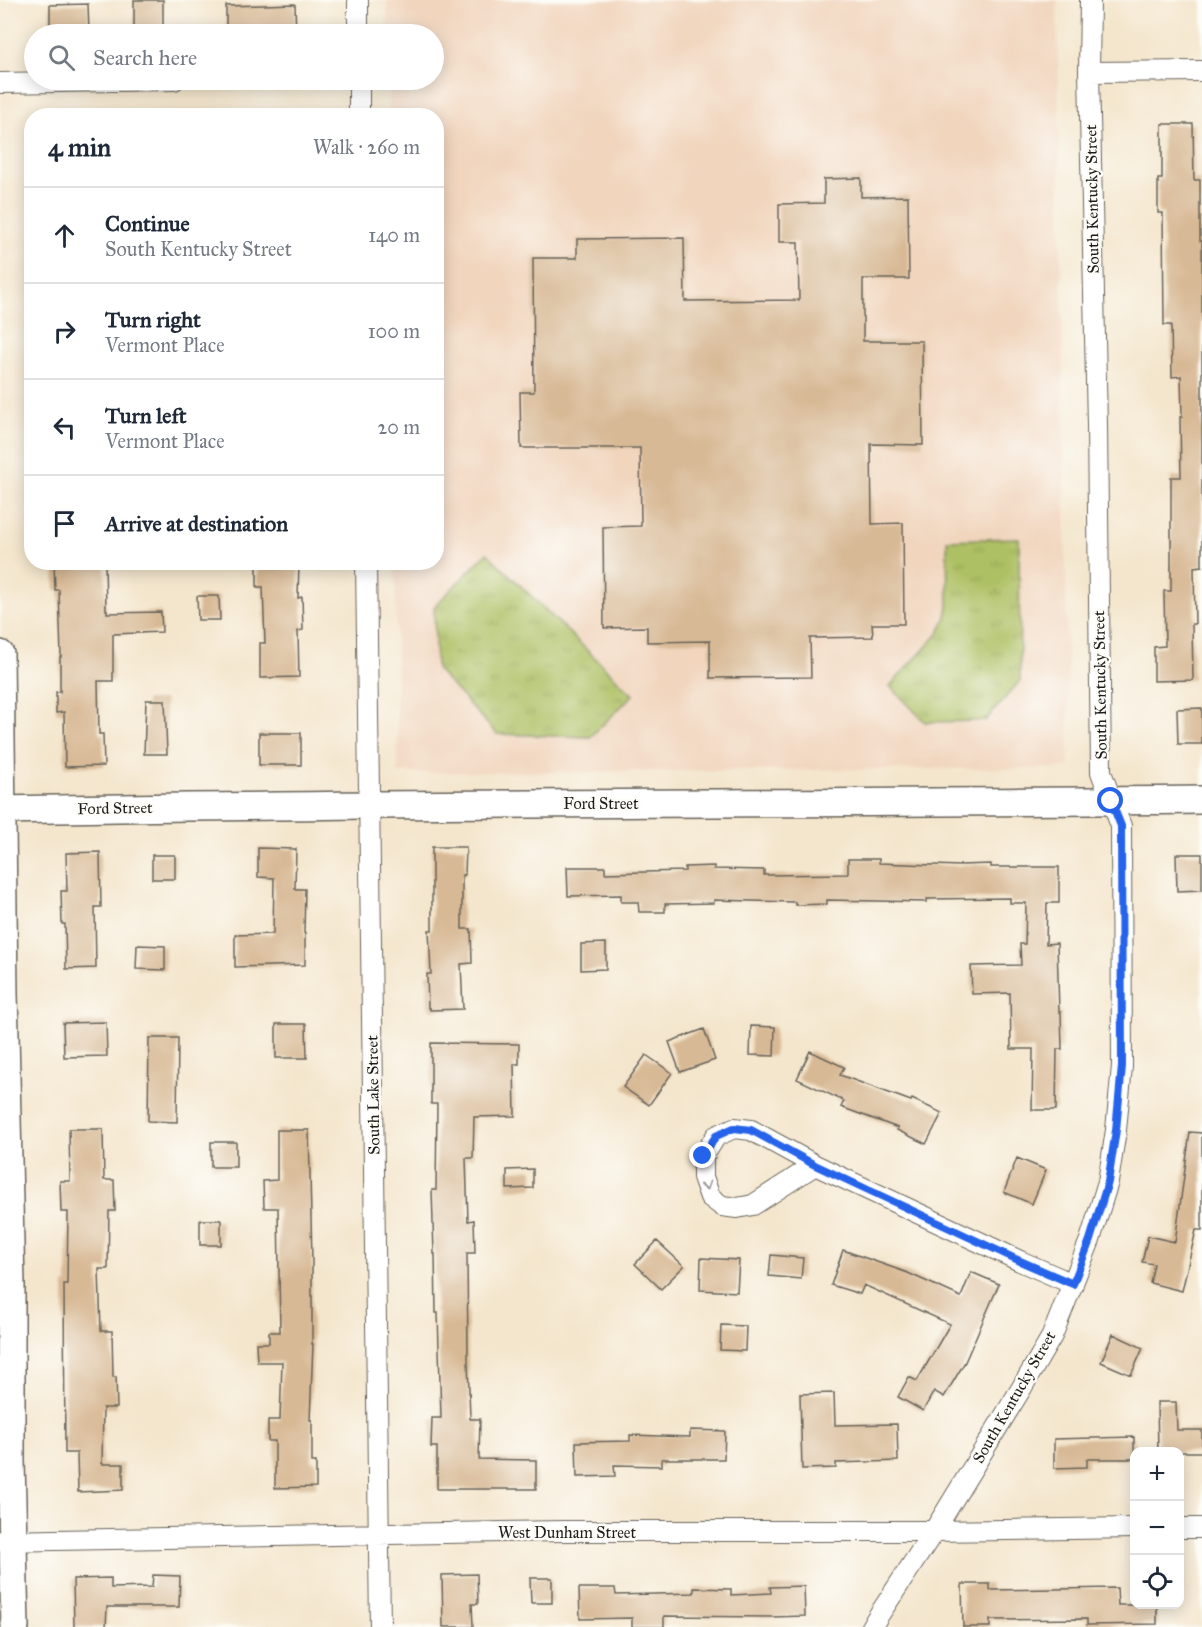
<!DOCTYPE html>
<meta charset="utf-8">
<style>
:root{--surface:#fff;--page:#f2f2f3;--text:#1f2937;--muted:#747a83;--line:#e0e1e3}
body{margin:0;font-family:"IM FELL Great Primer",serif;background:var(--page);color:var(--text)}
.controls{position:absolute;right:18px;bottom:18px;display:grid;overflow:hidden;border-radius:12px;box-shadow:0 3px 15px #0003}
.controls button{width:54px;height:54px;display:grid;place-items:center;padding:0;border:0;border-bottom:2px solid var(--line);background:var(--surface);color:var(--text);font:30px sans-serif}
.stop{position:absolute;width:18px;height:18px;margin:-14px;border:4px solid #2563eb;border-radius:50%;background:#fff}
.stop.end{background:#2563eb;border-color:#fff;box-shadow:0 2px 6px #0008}
.list{margin:0;padding:0;list-style:none}
h2{display:flex;justify-content:space-between;align-items:center;height:78px;margin:0;padding:0 24px;font-size:26px}
h2 small{font-size:20px;font-weight:400;color:var(--muted)}
.list li{display:grid;grid-template-columns:39px 1fr auto;gap:18px;align-items:center;box-sizing:border-box;height:96px;padding:0 24px;border-top:2px solid var(--line)}
.list b{display:block;font-size:22px;white-space:nowrap}
.list p{margin:0;font-size:20px;white-space:nowrap;color:var(--muted)}
.list em{font-size:20px;font-style:normal;color:var(--muted)}
.icon{flex:none;width:33px;height:33px;fill:none;stroke:currentColor;stroke-width:2;stroke-linecap:round;stroke-linejoin:round}
.map{position:relative;flex:none;width:1202px;height:1627px;overflow:hidden}
.search{position:absolute;background:var(--surface);box-shadow:0 3px 15px #0003;left:24px;top:24px;width:420px;height:66px;display:flex;align-items:center;gap:15px;box-sizing:border-box;padding:0 21px;border-radius:33px;color:var(--muted);font-size:22px}
.panel{position:absolute;background:var(--surface);box-shadow:0 3px 15px #0003;left:24px;top:108px;width:420px;height:462px;border-radius:24px}
.map>svg:first-child{display:block}
</style>
<div class="map">
<svg width="1202" height="1627" viewBox="0 0 1202 1627">
<defs>
<pattern id="park-tufts" width="24" height="20" patternUnits="userSpaceOnUse" patternTransform="scale(1.5)"><rect width="24" height="20" fill="#adc063"/><path d="M3 7l-1-3M5 7V3M7 7l1-3M15 17l-1-3M17 17v-4M19 17l1-3" fill="none" stroke="#94a455"/></pattern>
</defs>
<rect width="100%" height="100%" fill="#fdfcf7"/>
<filter id="ink" filterUnits="userSpaceOnUse"><feTurbulence type="fractalNoise" baseFrequency=".0167" numOctaves="2"/><feDisplacementMap in="SourceGraphic" scale="12" xChannelSelector="R" yChannelSelector="G"/><feConvolveMatrix kernelMatrix="1 2 1 2 8 2 1 2 1" color-interpolation-filters="sRGB"/></filter>
<filter id="wash" filterUnits="userSpaceOnUse"><feTurbulence type="fractalNoise" baseFrequency=".008" numOctaves="4" result="noise"/><feDisplacementMap in="SourceGraphic" scale="24" xChannelSelector="R" yChannelSelector="G"/><feGaussianBlur stdDeviation="1.35" result="paint"/><feColorMatrix in="noise" values="0 0 0 0 0 0 0 0 0 0 0 0 0 0 0 0 0 1.4 0 .05"/><feComposite in="paint" operator="in"/></filter>
<g filter="url(#wash)">
<rect width="100%" height="100%" fill="#f4e6cd"/>
<path fill="#f1d5bd" d="M 387,0 L 1057,0 L 1069,768 L 398,773 L 395,563 L 436,562 L 436,116 L 389,115 L 389,80 L 434,80 L 434,34 L 388,34 Z"/>
<path fill="url(#park-tufts)" stroke="#646e40" stroke-width="1.5" d="M 1019,538 L 1020,681 L 985,721 L 925,722 L 890,686 L 939,633 L 945,620 L 948,607 L 947,540 Z
M 487,553 L 633,695 L 590,737 L 497,734 L 436,669 L 434,607 Z"/>
<g id="blocks">
<path fill="#d8b995" d="M 134,0 L 163,0 L 163,31 L 134,32 Z
M 88,4 L 89,32 L 50,33 L 50,5 Z
M 295,4 L 296,34 L 226,34 L 226,6 Z
M 1162,124 L 1193,124 L 1194,180 L 1200,180 L 1200,241 L 1202,241 L 1202,566 L 1194,567 L 1195,624 L 1192,624 L 1193,680 L 1154,681 L 1154,647 L 1165,646 L 1164,591 L 1171,591 L 1171,477 L 1181,477 L 1180,417 L 1182,417 L 1181,376 L 1172,377 L 1171,325 L 1164,325 L 1163,213 L 1158,213 L 1158,179 L 1162,179 Z
M 861,178 L 861,197 L 908,196 L 909,279 L 863,279 L 863,341 L 922,341 L 923,445 L 871,444 L 872,524 L 903,523 L 904,624 L 872,624 L 873,637 L 810,638 L 811,677 L 710,678 L 710,641 L 647,642 L 647,627 L 604,628 L 603,527 L 641,526 L 640,448 L 521,448 L 520,392 L 534,392 L 533,258 L 577,258 L 577,239 L 684,238 L 685,301 L 799,300 L 798,242 L 779,242 L 779,204 L 824,203 L 824,179 Z
M 54,562 L 105,562 L 106,610 L 107,610 L 107,613 L 161,612 L 162,632 L 113,634 L 113,681 L 98,681 L 99,734 L 103,734 L 104,766 L 65,767 L 64,712 L 56,713 L 56,692 L 60,692 L 60,657 L 61,657 L 59,590 L 55,590 Z
M 257,562 L 299,562 L 298,598 L 302,597 L 303,630 L 298,631 L 299,677 L 260,678 L 260,643 L 265,643 L 263,587 L 257,587 Z
M 197,596 L 219,596 L 220,620 L 198,620 Z
M 146,700 L 165,700 L 167,754 L 144,754 Z
M 1202,708 L 1202,744 L 1178,744 L 1177,709 Z
M 259,733 L 301,733 L 301,765 L 259,765 Z
M 432,847 L 466,847 L 465,875 L 462,875 L 462,929 L 471,929 L 472,963 L 461,964 L 463,1009 L 430,1010 L 430,1008 L 428,1008 L 427,974 L 431,974 L 429,930 L 432,930 Z
M 258,848 L 296,849 L 295,889 L 305,889 L 304,933 L 305,933 L 305,965 L 235,967 L 235,935 L 273,934 L 274,878 L 258,877 Z
M 100,852 L 101,907 L 95,907 L 96,968 L 66,969 L 65,924 L 62,924 L 61,891 L 67,891 L 66,853 Z
M 1176,854 L 1202,854 L 1202,890 L 1177,891 Z
M 152,855 L 175,855 L 175,879 L 152,879 Z
M 848,859 L 879,859 L 879,863 L 960,866 L 960,865 L 991,864 L 991,867 L 1059,867 L 1059,903 L 1047,903 L 1046,944 L 1057,943 L 1059,1012 L 1061,1012 L 1062,1049 L 1057,1049 L 1056,1110 L 1032,1110 L 1033,1049 L 1011,1049 L 1010,993 L 972,994 L 971,966 L 1021,965 L 1020,944 L 1025,944 L 1026,903 L 1010,903 L 1010,898 L 927,899 L 927,902 L 827,900 L 827,904 L 795,905 L 795,902 L 714,900 L 714,903 L 665,904 L 665,912 L 639,912 L 638,902 L 621,902 L 621,895 L 568,896 L 567,867 L 605,867 L 605,873 L 685,871 L 685,867 L 714,866 L 714,869 L 764,870 L 764,875 L 848,874 Z
M 606,943 L 606,969 L 581,970 L 581,944 Z
M 137,945 L 165,946 L 165,970 L 136,969 Z
M 106,1022 L 107,1056 L 64,1057 L 63,1023 Z
M 276,1024 L 306,1024 L 307,1058 L 276,1058 Z
M 751,1026 L 775,1027 L 774,1056 L 750,1055 Z
M 704,1029 L 715,1060 L 680,1072 L 669,1042 Z
M 149,1038 L 178,1038 L 177,1122 L 148,1121 Z
M 431,1043 L 519,1044 L 519,1064 L 514,1064 L 515,1116 L 474,1117 L 473,1158 L 466,1158 L 468,1221 L 474,1220 L 475,1253 L 467,1253 L 468,1360 L 470,1419 L 480,1419 L 479,1459 L 536,1460 L 536,1489 L 437,1489 L 437,1447 L 431,1447 L 432,1418 L 441,1418 L 438,1313 L 436,1313 L 435,1254 L 434,1254 L 432,1190 L 436,1190 L 437,1104 L 431,1104 Z
M 810,1051 L 844,1067 L 840,1075 L 911,1101 L 912,1099 L 942,1113 L 926,1144 L 897,1130 L 898,1128 L 841,1107 L 844,1101 L 797,1079 Z
M 646,1055 L 672,1073 L 649,1105 L 623,1087 Z
M 69,1129 L 103,1129 L 104,1180 L 114,1180 L 115,1211 L 109,1211 L 108,1269 L 99,1269 L 101,1331 L 112,1331 L 113,1377 L 116,1377 L 117,1408 L 103,1408 L 102,1464 L 123,1464 L 123,1490 L 78,1492 L 77,1453 L 65,1453 L 64,1284 L 67,1284 L 68,1212 L 61,1212 L 60,1181 L 70,1181 Z
M 277,1130 L 309,1130 L 312,1261 L 312,1344 L 313,1344 L 310,1420 L 312,1420 L 312,1462 L 316,1462 L 316,1487 L 275,1488 L 275,1441 L 268,1441 L 268,1420 L 280,1420 L 282,1362 L 257,1362 L 256,1343 L 269,1343 L 269,1332 L 280,1332 L 278,1208 L 264,1208 L 263,1181 L 277,1180 Z
M 1190,1132 L 1202,1133 L 1202,1230 L 1196,1230 L 1182,1291 L 1150,1283 L 1154,1264 L 1142,1262 L 1148,1236 L 1175,1242 Z
M 211,1142 L 236,1142 L 236,1167 L 211,1167 Z
M 1017,1158 L 1046,1170 L 1032,1204 L 1004,1192 Z
M 533,1169 L 533,1188 L 507,1189 L 507,1170 Z
M 200,1220 L 221,1220 L 221,1245 L 200,1245 Z
M 657,1241 L 684,1266 L 661,1289 L 635,1264 Z
M 843,1250 L 908,1273 L 961,1297 L 971,1272 L 999,1284 L 965,1362 L 944,1397 L 934,1391 L 923,1411 L 898,1397 L 909,1377 L 917,1381 L 950,1324 L 864,1285 L 860,1294 L 831,1285 Z
M 771,1255 L 803,1258 L 801,1279 L 769,1276 Z
M 701,1258 L 739,1260 L 737,1292 L 700,1290 Z
M 721,1325 L 746,1326 L 745,1351 L 720,1350 Z
M 1113,1334 L 1143,1348 L 1131,1375 L 1101,1362 Z
M 834,1393 L 835,1425 L 897,1424 L 898,1461 L 836,1463 L 836,1468 L 802,1469 L 800,1394 Z
M 1157,1402 L 1176,1402 L 1177,1430 L 1202,1430 L 1202,1452 L 1158,1452 Z
M 690,1430 L 725,1431 L 724,1459 L 662,1459 L 662,1466 L 614,1465 L 615,1476 L 577,1477 L 576,1442 L 630,1441 L 630,1435 L 690,1437 Z
M 1134,1437 L 1134,1459 L 1087,1459 L 1087,1467 L 1054,1468 L 1054,1439 Z
M 477,1574 L 478,1604 L 472,1604 L 473,1627 L 443,1627 L 442,1575 Z
M 153,1575 L 180,1576 L 179,1607 L 107,1607 L 106,1627 L 74,1627 L 73,1579 L 111,1578 L 111,1588 L 152,1587 Z
M 530,1578 L 552,1578 L 552,1603 L 531,1603 Z
M 962,1584 L 990,1584 L 990,1590 L 1117,1588 L 1118,1605 L 1157,1605 L 1157,1624 L 1087,1625 L 1087,1619 L 990,1620 L 990,1627 L 963,1627 Z
M 804,1586 L 805,1616 L 771,1617 L 664,1616 L 664,1627 L 632,1627 L 632,1618 L 580,1619 L 579,1588 L 615,1588 L 616,1595 L 694,1593 L 694,1588 L 731,1589 L 731,1595 L 771,1593 L 770,1587 Z"/>
</g>
</g>
<g filter="url(#ink)">
<use href="#blocks" fill-opacity="0" stroke="#68635a" stroke-width="1.5"/>
<g fill="none" stroke-linecap="round" stroke-linejoin="round">
<defs>
<path id="street" d="M 358,0 L 358,34
M 1089,72 L 1202,71
M 359,80 L 359,116
M 0,83 L 174,80
M 366,562 L 380,1627
M 815,1165 L 753,1205 L 737,1208 L 722,1206 L 710,1197 L 703,1177 L 703,1157 L 716,1136 L 734,1128 L 751,1130 L 815,1165 L 1020,1261 L 1073,1284
M 1180,1528 L 1202,1528
M 0,1541 L 563,1531 L 934,1531 L 1134,1528
M 871,1627 L 934,1531 L 1021,1389 L 1052,1336 L 1090,1240 L 1108,1182 L 1116,1130 L 1122,1066 L 1121,826 L 1101,772 L 1097,425 L 1089,72 L 1090,0"/>
<path id="secondary" d="M 0,654 L 4,993 L 11,1285 L 11,1461 L 15,1627
M 0,810 C 401,802 801,804 1202,800"/>
</defs>
<use href="#street" stroke="#68635a" stroke-width="22"/>
<use href="#secondary" stroke="#68635a" stroke-width="30"/>
<use href="#street" stroke="#fff" stroke-width="20"/>
<use href="#secondary" stroke="#fff" stroke-width="27"/>
</g>
<defs><path id="oneway-chevron" d="M-2-3.5L2.5 0L-2 3.5" fill="none" stroke-width="1.6" stroke-linecap="round" stroke-linejoin="round" transform="scale(1.5)"/></defs>
<use stroke="#999" href="#oneway-chevron" transform="translate(706 1186) rotate(72)"/>
</g>
<g fill="none" stroke-linecap="round" stroke-linejoin="round" filter="url(#ink)">
<path stroke="#2563eb" stroke-width="8" d="M 703,1156 L 716,1136 L 734,1128 L 751,1130 L 815,1165 L 1020,1261 L 1073,1284 L 1090,1240 L 1108,1182 L 1116,1130 L 1122,1066 L 1121,826 L 1111,801"/>
</g>
<g text-anchor="middle" dominant-baseline="central" stroke-width="5" stroke-linejoin="round" paint-order="stroke">
<g font-size="16" fill="#1c1c1c" stroke="#fdfcf7">
<text transform="translate(1092 199) rotate(-91)">South Kentucky Street</text>
<text transform="translate(1100 685) rotate(-91)">South Kentucky Street</text>
<text x="601" y="803">Ford Street</text>
<text transform="translate(115 808) rotate(-1)">Ford Street</text>
<text transform="translate(373 1095) rotate(-91)">South Lake Street</text>
<text transform="translate(1014 1397) rotate(-60)">South Kentucky Street</text>
<text x="567" y="1532">West Dunham Street</text>
</g>
</g>
</svg>
<div class="controls">
<button>+</button>
<button>−</button>
<button><svg class="icon" aria-label="locate" viewBox="0 0 24 24"><circle cx="12" cy="12" r="6"/><path d="M12 2v4M12 18v4M2 12h4M18 12h4"/></svg></button>
</div>
<div class="stop" style="left:1111px;top:801px"></div>
<div class="stop end" style="left:703px;top:1156px"></div>
<div class="search"><svg class="icon" aria-label="search" viewBox="0 0 24 24"><circle cx="10" cy="10" r="6"/><path d="M15 15l6 6"/></svg>Search here</div>
<section class="panel">
<h2>4 min<small>Walk · 260 m</small></h2>
<ul class="list">
<li><svg class="icon" aria-label="ahead" viewBox="0 0 24 24"><path d="M12 20V5M6 11l6-6 6 6"/></svg><div><b>Continue</b><p>South Kentucky Street</p></div><em>140 m</em></li>
<li><svg class="icon" aria-label="right" viewBox="0 0 24 24"><path d="M7 20v-9h11M14 6l5 5-5 5"/></svg><div><b>Turn right</b><p>Vermont Place</p></div><em>100 m</em></li>
<li><svg class="icon" aria-label="left" viewBox="0 0 24 24"><path d="M17 20v-9H6M10 6l-5 5 5 5"/></svg><div><b>Turn left</b><p>Vermont Place</p></div><em>20 m</em></li>
<li><svg class="icon" aria-label="arrive" viewBox="0 0 24 24"><path d="M6 21V4h12l-3 4 3 4H6"/></svg><div><b>Arrive at destination</b></div></li>
</ul>
</section>
</div>
